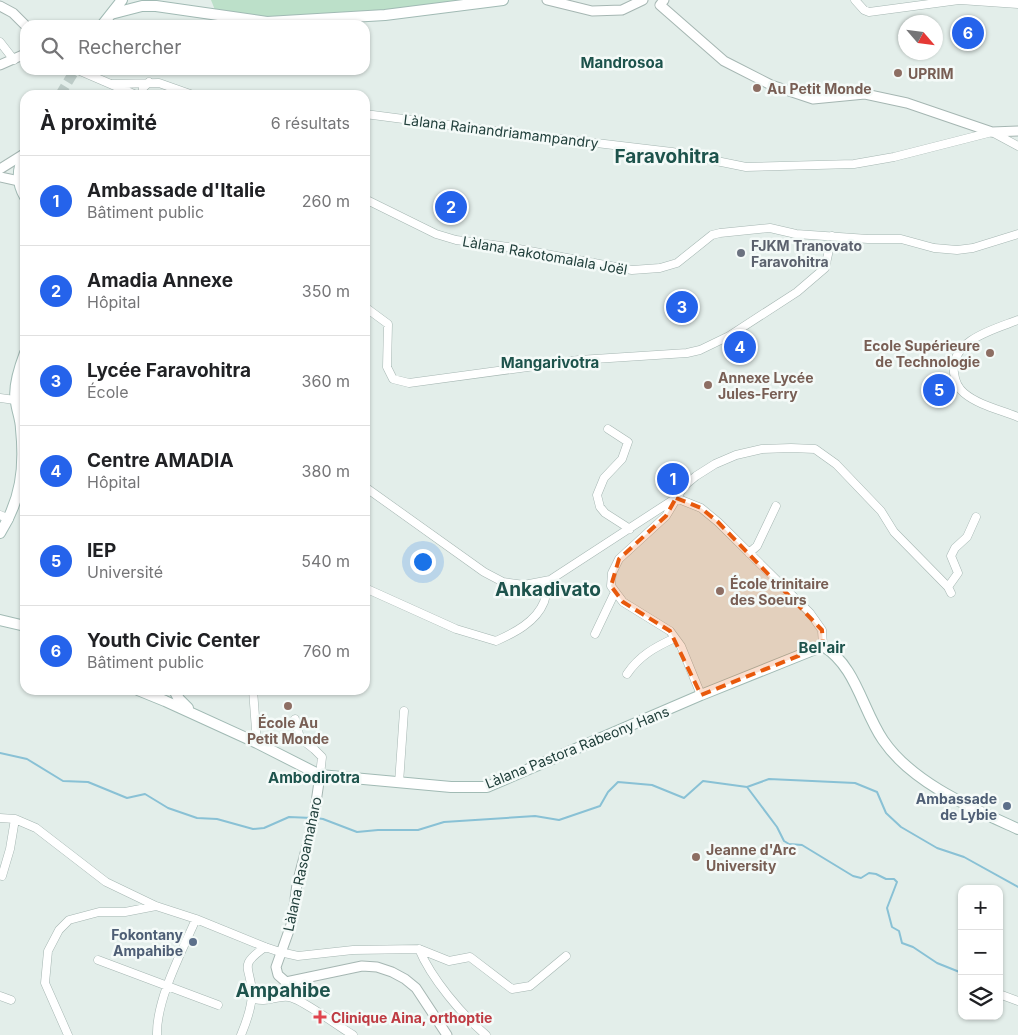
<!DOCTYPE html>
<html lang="fr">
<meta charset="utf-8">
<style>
:root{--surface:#fff;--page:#f6f6f6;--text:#202124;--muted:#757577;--line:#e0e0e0;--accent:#2563eb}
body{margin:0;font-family:Inter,sans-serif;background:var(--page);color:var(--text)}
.controls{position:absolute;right:15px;bottom:15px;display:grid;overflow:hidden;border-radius:10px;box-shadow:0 1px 4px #0004}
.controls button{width:45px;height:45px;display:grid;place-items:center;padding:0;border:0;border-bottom:1px solid var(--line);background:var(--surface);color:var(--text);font:25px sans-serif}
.compass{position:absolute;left:898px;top:15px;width:45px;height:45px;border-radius:50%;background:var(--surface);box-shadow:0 1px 4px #0004;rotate:118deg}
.you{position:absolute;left:422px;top:561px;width:18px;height:18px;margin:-12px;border:4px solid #fff;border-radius:50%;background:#1a73e8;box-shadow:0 0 0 8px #1a73e833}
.badge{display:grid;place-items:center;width:32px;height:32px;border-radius:50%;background:var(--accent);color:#fff;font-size:16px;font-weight:700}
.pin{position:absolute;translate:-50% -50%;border:2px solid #fff;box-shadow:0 1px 5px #0006}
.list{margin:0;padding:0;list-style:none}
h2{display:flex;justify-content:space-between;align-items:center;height:65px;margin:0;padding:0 20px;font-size:21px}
h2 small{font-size:16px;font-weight:400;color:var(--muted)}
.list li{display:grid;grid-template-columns:32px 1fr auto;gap:15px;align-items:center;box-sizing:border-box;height:90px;padding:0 20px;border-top:1px solid var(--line)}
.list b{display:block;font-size:19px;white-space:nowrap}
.list p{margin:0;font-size:16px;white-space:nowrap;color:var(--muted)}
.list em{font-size:16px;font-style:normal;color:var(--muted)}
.icon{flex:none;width:28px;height:28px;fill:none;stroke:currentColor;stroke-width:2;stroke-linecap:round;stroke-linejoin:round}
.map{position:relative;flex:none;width:1018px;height:1035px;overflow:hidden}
.search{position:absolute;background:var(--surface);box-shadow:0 1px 4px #0004;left:20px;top:20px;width:350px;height:55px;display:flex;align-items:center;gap:12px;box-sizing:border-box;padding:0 18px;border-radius:15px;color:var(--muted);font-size:19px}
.panel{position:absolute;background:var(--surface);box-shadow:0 1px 4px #0004;left:20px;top:90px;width:350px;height:605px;border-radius:15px}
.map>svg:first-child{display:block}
</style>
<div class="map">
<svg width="1018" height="1035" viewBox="0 0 1018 1035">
<rect width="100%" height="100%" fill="#e3eeea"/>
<path fill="#bce0c9" d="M 211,0 L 503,0 L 272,22 L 217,15 Z"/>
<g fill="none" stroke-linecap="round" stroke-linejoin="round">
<path stroke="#89c1d5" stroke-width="2" d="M 0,753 L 27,759 L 63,781 L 88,782 L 127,798 L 145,794 L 168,808 L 197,818 L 217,819 L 253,829 L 264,828 L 289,817 L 312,818
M 747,787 L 777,827 L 784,841 L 789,844 L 802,845 L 853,876 L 861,878 L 869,873 L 876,874 L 886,879 L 894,879 L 897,882 L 887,908 L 892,927 L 899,931 L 902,943 L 913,947 L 937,963 L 962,973
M 316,818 L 323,819 L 357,832 L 378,830 L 418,830 L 444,822 L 535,816 L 559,820 L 600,806 L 608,792 L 618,782 L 652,785 L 684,798 L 703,781 L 747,787 L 769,779 L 855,783 L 877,792 L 886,813 L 901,827 L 937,848 L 964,857 L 1018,887"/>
<path stroke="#bccbc7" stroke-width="10" stroke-dasharray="10 5" stroke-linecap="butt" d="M 60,95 L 75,70"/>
<defs>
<path id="minor" d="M 855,0 L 864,10 L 869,12 L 959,0
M 960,0 L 1018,4
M 0,42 L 14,60
M 78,70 L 136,95
M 112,84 L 159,83 L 193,95
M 142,95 L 143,88 L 149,82
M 365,114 L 503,132 L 672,152 L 746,167 L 854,164 L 894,157 L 992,132 L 1018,146
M 365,199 L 436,234 L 456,240 L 508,247 L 632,270 L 660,268 L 677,263 L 712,235 L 720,233 L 770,228 L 796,234 L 868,239 L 901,239 L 934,248 L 957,250 L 973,248 L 1018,234
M 365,307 L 388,324 L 387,367 L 393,379 L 409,383 L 579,360 L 687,353 L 700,350 L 729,336 L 797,292 L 825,268 L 832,236
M 1018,320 C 995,329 950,340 954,373 C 955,381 958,388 964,393 C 978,405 1001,410 1018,417
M 0,398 L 15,400
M 608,429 L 628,442 L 622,459 L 604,478 L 597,495 L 600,507 L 605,513 L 630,529
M 365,487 L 484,572 L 503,582 L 524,585 L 550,580 L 676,498 L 701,508 L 718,522 L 810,613 L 822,630 L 823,646
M 0,515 L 9,519
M 749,553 L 757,546 L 776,506
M 948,587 L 958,573 L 951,556 L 955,548 L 967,537 L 976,517
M 365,588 L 456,629 L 496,641 C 514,633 536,622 544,602 C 546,595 548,587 550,580
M 595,634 L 615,592
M 627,674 C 639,656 655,647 675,638
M 253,690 L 257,743
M 701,695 L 681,646 L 670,631 L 623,602 L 611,586 L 612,573 L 619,559 L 666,516 L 684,486 L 696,476 L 715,464 L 736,455 L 762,449 L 791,448 L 815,449 L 836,464 L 881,511 L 894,532 L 948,587 L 951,593
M 295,719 L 300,738 L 314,749 L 322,757 L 320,775
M 399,783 L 404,711
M 0,818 L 15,819 L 36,828 L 106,882 L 156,906 L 196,919 L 265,947 L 280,952 L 298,956 L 353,950 L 419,949 L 449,961 L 470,957 L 512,989 L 530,986 L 566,956
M 2,876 L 10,849 L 15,819
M 419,949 C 431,978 462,1015 486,1035
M 98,960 L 218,1005
M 999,994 L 1018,1001
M 0,996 L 11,1000
M 251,998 C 268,1004 275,995 289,997 C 302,999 339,1027 353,1035
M 68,1035 L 45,983 L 48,951 L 59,930 L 69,920 L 99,912 L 125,912 L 156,906
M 157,1035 C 156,1000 182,951 196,919
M 241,1035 C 246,1023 252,1007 252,993 C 251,966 237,967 265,947"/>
<path id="tertiary" d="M 547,0 L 592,11 L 622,10 L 643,0
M 664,0 L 660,5 L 724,61 L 771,85 L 813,99 L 865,94 L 907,103 L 992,132 L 1018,131
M 0,6 L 13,13 L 25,25
M 0,65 L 25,54
M 0,169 L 24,154
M 0,177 L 19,181
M 320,775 L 313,823 L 297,884 L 292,922 L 276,967 L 278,975 L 286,982 L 362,966 L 377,967 L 392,972 L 405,979 L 416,988 L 447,1035"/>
<path id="secondary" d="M 111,14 L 142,6 L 156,6 L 267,22 L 385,15 L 503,0
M 103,24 L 122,0
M 25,153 C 17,168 16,182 25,197
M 0,533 C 21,500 25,468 21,429 C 21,420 17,411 16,402 C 13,389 20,366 25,353
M 0,620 L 25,626
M 138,690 L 165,701 L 257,743 L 320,775 L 451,787 L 487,787 L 701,695 L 823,646 C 856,666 862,709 883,740 C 912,783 972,808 1018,829
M 174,690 L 179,699 L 188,708"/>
</defs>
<use href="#minor" stroke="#a5b6b2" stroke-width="9"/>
<use href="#tertiary" stroke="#a5b6b2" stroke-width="11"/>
<use href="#secondary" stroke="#a1bab4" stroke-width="12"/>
<use href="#minor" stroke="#fff" stroke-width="8"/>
<use href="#tertiary" stroke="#fff" stroke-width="9"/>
<use href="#secondary" stroke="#fff" stroke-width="10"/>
</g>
<path fill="#e8590c" fill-opacity="0.2" stroke="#e8590c" stroke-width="4" stroke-dasharray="10 6" stroke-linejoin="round" d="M 676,498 L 701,508 L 718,522 L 822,630 L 823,646 L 701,695 L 670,631 L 623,602 L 611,586 L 619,559 L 666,516 Z"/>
<g fill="#8d6e63" stroke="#f4faf8" stroke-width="2">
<circle cx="898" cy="73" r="5"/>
<circle cx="757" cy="88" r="5"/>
<circle cx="990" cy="353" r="5"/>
<circle cx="708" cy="385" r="5"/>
<circle cx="720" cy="591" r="5"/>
<circle cx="288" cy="706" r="5"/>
<circle cx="696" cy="857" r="5"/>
</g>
<circle fill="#6b7280" stroke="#f4faf8" stroke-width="2" cx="741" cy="253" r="5"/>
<g fill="#5c6f8a" stroke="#f4faf8" stroke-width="2">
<circle cx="1007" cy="806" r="5"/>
<circle cx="193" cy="942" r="5"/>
</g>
<path fill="#e0444e" stroke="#f4faf8" stroke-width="2" d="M317.5 1009.5h5v5h5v5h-5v5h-5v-5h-5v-5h5z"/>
<g text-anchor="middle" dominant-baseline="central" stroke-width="5" stroke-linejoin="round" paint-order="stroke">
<g font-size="14" font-weight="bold" fill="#785e54" stroke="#f4faf8" text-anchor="start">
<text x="908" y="73">UPRIM</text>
<text x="767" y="88">Au Petit Monde</text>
<text x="980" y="345" text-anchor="end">Ecole Supérieure<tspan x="980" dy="16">de Technologie</tspan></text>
<text x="718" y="377">Annexe Lycée<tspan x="718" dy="16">Jules-Ferry</tspan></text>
<text x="730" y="583">École trinitaire<tspan x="730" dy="16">des Soeurs</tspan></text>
<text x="288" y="722" text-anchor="middle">École Au<tspan x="288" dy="16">Petit Monde</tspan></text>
<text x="706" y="849">Jeanne d'Arc<tspan x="706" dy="16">University</tspan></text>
</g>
<g font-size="14" fill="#22403c" stroke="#f4faf8">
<text transform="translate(501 131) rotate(7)">Làlana Rainandriamampandry</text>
<text transform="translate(545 255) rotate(10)">Làlana Rakotomalala Joël</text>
<text transform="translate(577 747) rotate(-22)">Làlana Pastora Rabeony Hans</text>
<text transform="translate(302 864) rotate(-78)">Làlana Rasoamaharo</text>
</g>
<g font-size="14" font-weight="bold" fill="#5b616d" stroke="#f4faf8" text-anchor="start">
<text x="751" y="245">FJKM Tranovato<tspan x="751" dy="16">Faravohitra</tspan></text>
</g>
<g font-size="14" font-weight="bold" fill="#4e5e75" stroke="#f4faf8" text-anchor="end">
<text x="997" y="798">Ambassade<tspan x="997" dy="16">de Lybie</tspan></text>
<text x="183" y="934">Fokontany<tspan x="183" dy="16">Ampahibe</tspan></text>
</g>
<g font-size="14" font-weight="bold" fill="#be3a42" stroke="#f4faf8" text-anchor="start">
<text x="331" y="1017">Clinique Aina, orthoptie</text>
</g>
<g font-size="15" font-weight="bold" fill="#1d534c" stroke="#f4faf8">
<text x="622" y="62">Mandrosoa</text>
<text x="550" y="362">Mangarivotra</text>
<text x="822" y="647">Bel'air</text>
<text x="314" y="777">Ambodirotra</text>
</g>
<g font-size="19" font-weight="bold" fill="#1d534c" stroke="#f4faf8">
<text x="667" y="156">Faravohitra</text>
<text x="548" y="589">Ankadivato</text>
<text x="283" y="990">Ampahibe</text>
</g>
</g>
</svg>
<div class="controls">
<button>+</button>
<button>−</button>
<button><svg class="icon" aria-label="layers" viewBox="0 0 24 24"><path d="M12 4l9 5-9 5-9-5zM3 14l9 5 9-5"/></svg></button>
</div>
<svg class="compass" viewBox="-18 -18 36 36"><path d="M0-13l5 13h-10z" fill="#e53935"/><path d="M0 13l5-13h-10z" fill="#757577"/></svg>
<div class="you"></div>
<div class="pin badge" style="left:673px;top:479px">1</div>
<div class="pin badge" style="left:451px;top:207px">2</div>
<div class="pin badge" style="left:682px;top:307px">3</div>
<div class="pin badge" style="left:740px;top:347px">4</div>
<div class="pin badge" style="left:939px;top:390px">5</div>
<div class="pin badge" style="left:968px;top:33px">6</div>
<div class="search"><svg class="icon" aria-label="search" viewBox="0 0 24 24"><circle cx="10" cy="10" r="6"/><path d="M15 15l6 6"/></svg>Rechercher</div>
<section class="panel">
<h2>À proximité<small>6 résultats</small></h2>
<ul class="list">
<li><span class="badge">1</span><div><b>Ambassade d'Italie</b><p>Bâtiment public</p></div><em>260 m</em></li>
<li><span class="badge">2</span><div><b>Amadia Annexe</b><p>Hôpital</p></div><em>350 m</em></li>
<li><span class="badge">3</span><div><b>Lycée Faravohitra</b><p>École</p></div><em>360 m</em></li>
<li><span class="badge">4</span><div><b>Centre AMADIA</b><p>Hôpital</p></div><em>380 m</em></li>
<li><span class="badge">5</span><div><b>IEP</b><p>Université</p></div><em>540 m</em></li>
<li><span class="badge">6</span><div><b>Youth Civic Center</b><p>Bâtiment public</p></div><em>760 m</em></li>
</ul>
</section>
</div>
